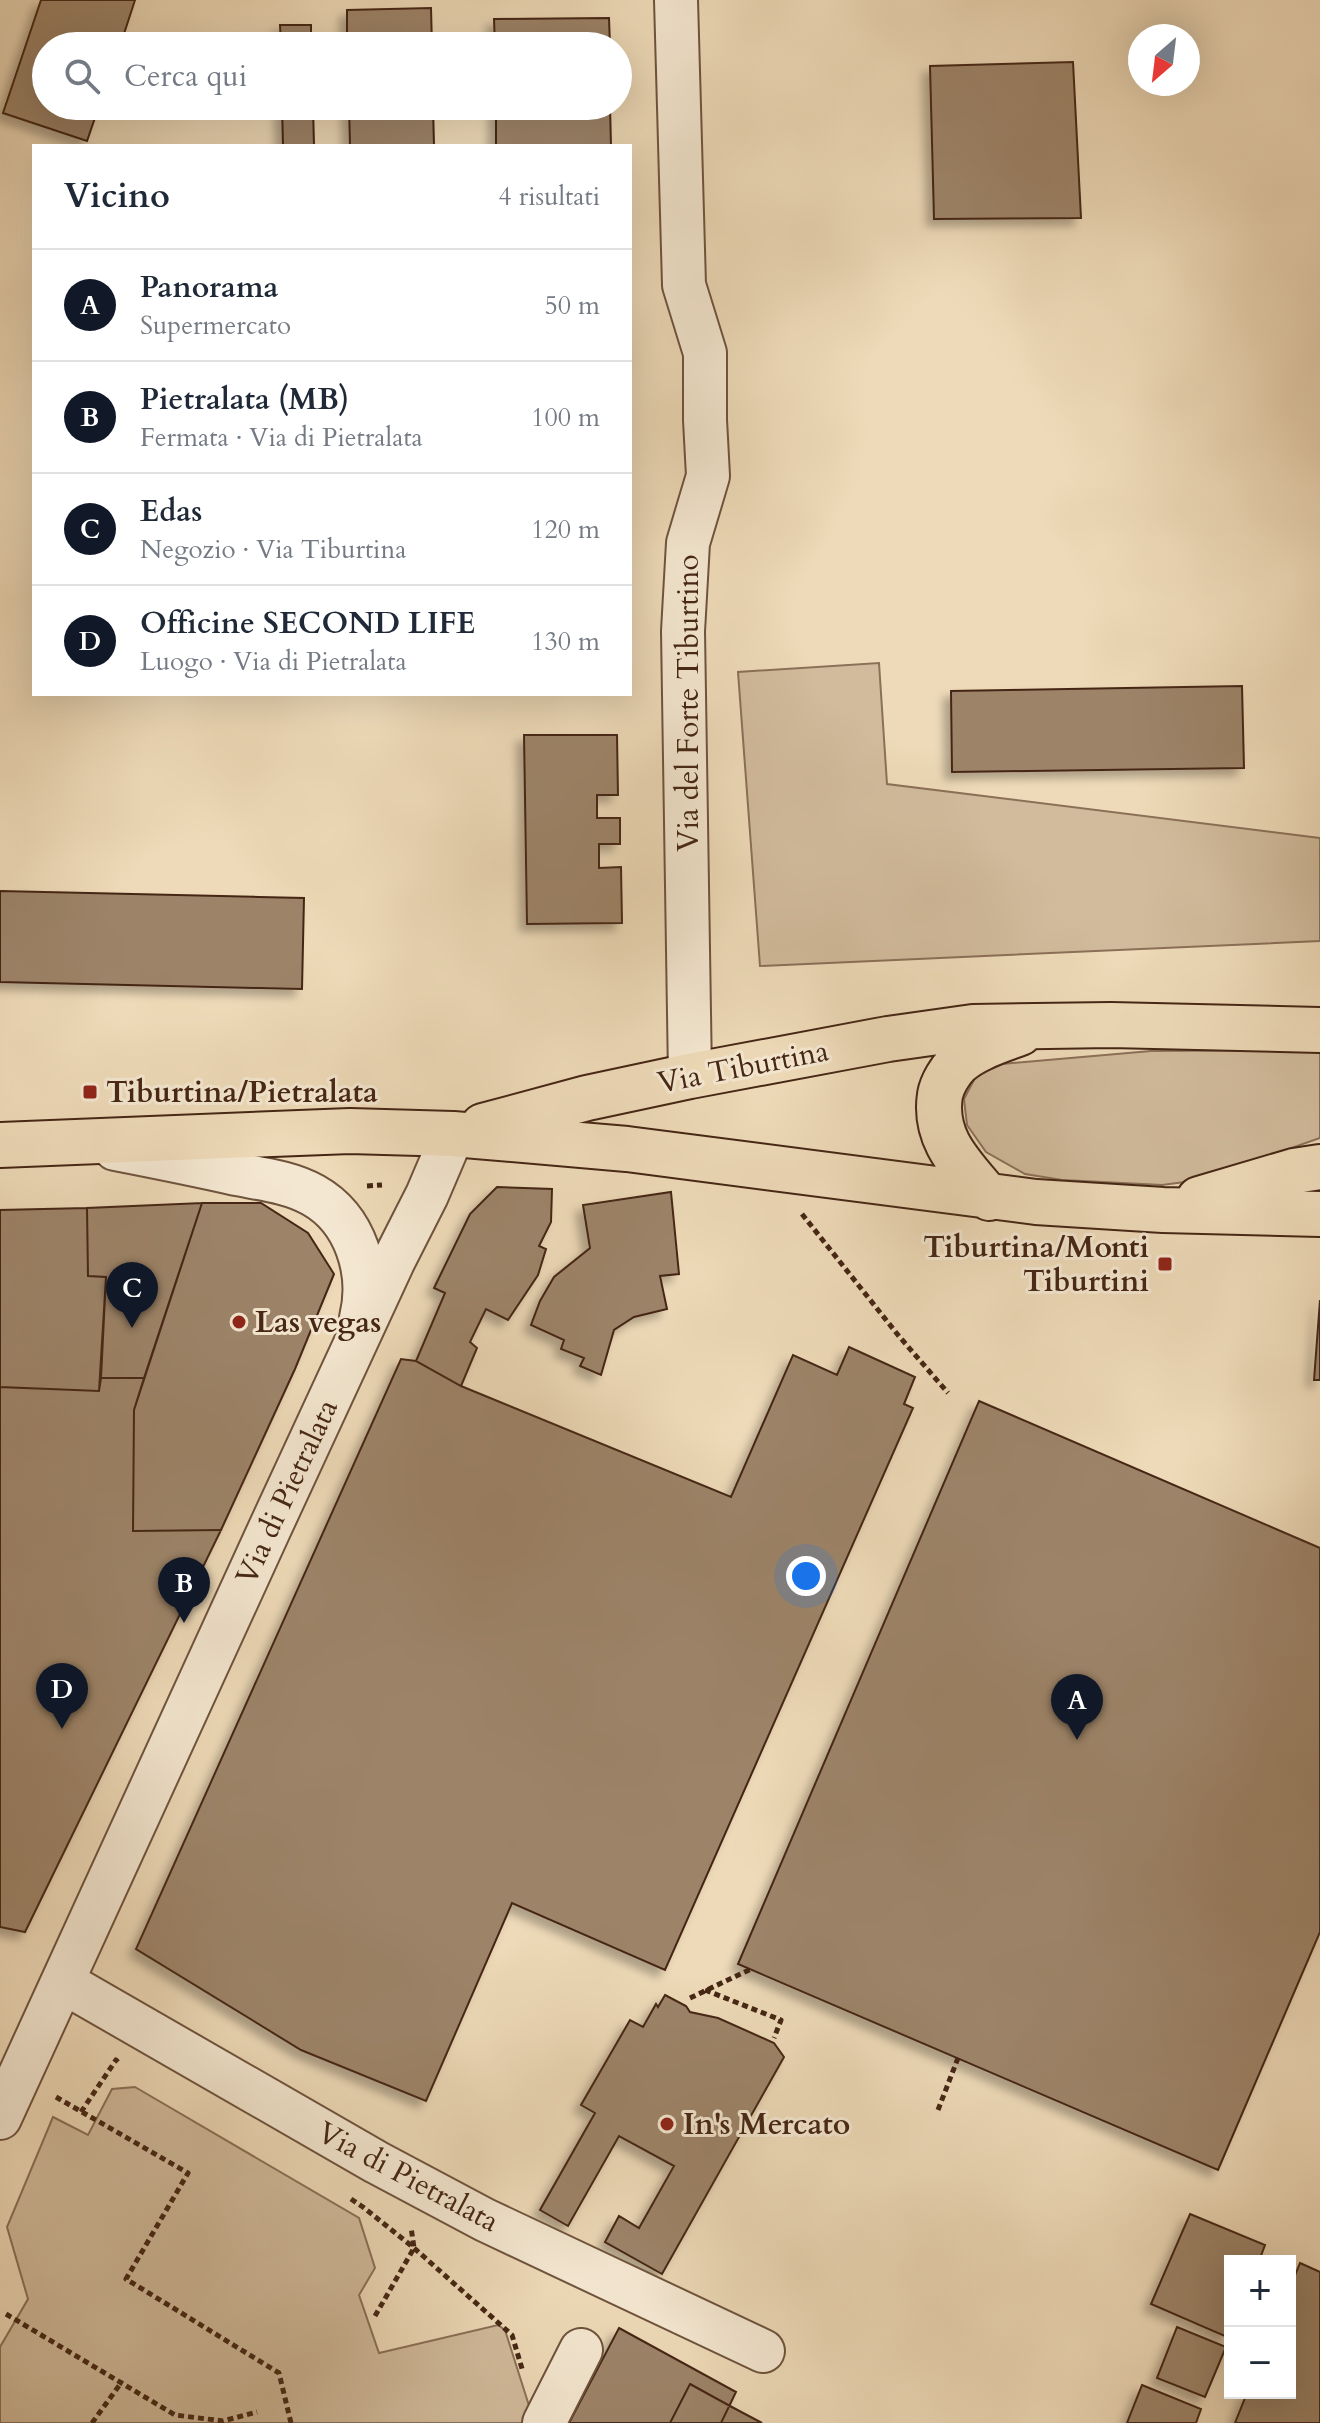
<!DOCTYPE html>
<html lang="it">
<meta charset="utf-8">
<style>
:root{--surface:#fff;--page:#f6f6f7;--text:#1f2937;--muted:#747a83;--line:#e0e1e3;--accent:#111827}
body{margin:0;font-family:Cardo,serif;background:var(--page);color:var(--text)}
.controls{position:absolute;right:24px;bottom:24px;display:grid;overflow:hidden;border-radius:0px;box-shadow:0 8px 32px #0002}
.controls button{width:72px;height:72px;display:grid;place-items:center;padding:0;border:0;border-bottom:2px solid var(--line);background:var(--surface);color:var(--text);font:40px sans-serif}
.compass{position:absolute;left:1128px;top:24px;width:72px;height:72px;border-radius:50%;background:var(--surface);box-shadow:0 8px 32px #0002;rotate:208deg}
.you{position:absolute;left:806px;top:1576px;width:28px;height:28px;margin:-20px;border:6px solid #fff;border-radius:50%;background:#1a73e8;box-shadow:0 0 0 12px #1a73e833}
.badge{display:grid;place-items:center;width:52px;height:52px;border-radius:50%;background:var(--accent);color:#fff;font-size:26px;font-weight:700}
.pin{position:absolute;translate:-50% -66px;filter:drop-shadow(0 2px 4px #0008)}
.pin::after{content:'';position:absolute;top:42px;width:28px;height:24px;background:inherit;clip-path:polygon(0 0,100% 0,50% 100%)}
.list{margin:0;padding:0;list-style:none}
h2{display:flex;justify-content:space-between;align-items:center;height:104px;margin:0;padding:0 32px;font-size:34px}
h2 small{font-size:26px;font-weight:400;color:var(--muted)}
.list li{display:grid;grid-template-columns:52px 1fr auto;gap:24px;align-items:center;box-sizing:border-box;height:112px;padding:0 32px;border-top:2px solid var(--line)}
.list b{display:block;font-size:30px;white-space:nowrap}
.list p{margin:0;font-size:26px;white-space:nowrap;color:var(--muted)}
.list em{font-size:26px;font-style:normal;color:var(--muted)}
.icon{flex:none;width:44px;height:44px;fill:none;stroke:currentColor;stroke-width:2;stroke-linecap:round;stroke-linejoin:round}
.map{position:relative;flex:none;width:1320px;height:2423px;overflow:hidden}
.search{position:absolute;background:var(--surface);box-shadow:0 8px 32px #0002;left:32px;top:32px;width:600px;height:88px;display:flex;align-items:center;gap:20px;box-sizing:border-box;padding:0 28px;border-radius:44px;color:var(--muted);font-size:30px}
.panel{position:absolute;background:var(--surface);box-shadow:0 8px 32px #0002;left:32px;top:144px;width:600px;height:552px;border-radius:0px}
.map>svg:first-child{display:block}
</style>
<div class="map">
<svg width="1320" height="2423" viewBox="0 0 1320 2423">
<defs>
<filter id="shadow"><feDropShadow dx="-7" dy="7" stdDeviation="4" flood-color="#0004"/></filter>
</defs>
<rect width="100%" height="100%" fill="#eedab8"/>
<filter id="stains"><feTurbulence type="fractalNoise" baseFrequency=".0025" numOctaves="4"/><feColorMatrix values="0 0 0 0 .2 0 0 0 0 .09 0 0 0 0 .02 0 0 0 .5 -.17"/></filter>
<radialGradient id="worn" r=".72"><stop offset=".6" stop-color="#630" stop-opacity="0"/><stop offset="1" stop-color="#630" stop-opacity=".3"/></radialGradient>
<path fill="#d1bb9c" stroke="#8b7058" stroke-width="2" d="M 879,663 L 887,784 L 1320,838 L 1320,941 L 760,966 L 738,672 Z
M 1320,1050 L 1320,1138 L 1200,1180 L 1162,1185 L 1062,1180 L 1025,1174 L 986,1152 L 967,1125 L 964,1099 L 976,1076 L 1002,1064 L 1151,1051 Z
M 135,2087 L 359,2218 L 375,2268 L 359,2295 L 379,2353 L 498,2325 L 505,2330 L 532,2415 L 526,2423 L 0,2423 L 0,2347 L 28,2299 L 7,2227 L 53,2117 L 88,2135 L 112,2089 Z"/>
<path fill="#9d8469" stroke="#452614" stroke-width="2" filter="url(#shadow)" d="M 41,0 L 135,0 L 120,46 L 46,46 L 46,106 L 99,106 L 87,141 L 3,113 Z
M 431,8 L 432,46 L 347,46 L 347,10 Z
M 609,18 L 610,46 L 495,46 L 494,19 Z
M 280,25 L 311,25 L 311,46 L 281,46 Z
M 1073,62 L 1081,218 L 934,219 L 930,66 Z
M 282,106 L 313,106 L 314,146 L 283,146 Z
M 349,106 L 433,106 L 434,146 L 350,146 Z
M 496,106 L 610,106 L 611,146 L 496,146 Z
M 1242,686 L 1244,768 L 952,772 L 951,691 Z
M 524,735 L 617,735 L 618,795 L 597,795 L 597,818 L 620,818 L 620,844 L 599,844 L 599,868 L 621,867 L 622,923 L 527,924 Z
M 0,891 L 304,898 L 302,989 L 0,982 Z
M 497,1187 L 552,1189 L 551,1222 L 539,1246 L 546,1249 L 538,1275 L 508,1320 L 486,1309 L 470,1342 L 477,1348 L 461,1386 L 416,1361 L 445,1293 L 434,1288 L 470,1214 Z
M 671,1192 L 679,1274 L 660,1276 L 667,1309 L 634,1317 L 614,1330 L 601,1375 L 580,1366 L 584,1358 L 561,1349 L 564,1340 L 531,1325 L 540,1301 L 554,1277 L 590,1248 L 583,1205 Z
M 202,1203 L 261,1203 L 308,1233 L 334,1274 L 295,1369 L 221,1530 L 133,1531 L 134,1410 Z
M 202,1203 L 144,1378 L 101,1378 L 106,1277 L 88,1276 L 87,1208 Z
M 87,1208 L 88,1276 L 106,1277 L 99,1391 L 0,1387 L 0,1210 Z
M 1320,1300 L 1320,1380 L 1314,1380 Z
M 849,1347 L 915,1377 L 904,1404 L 913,1408 L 665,1970 L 512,1903 L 426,2101 L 301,2050 L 136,1949 L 401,1359 L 416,1361 L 461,1386 L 731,1497 L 793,1355 L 837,1375 Z
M 101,1378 L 144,1378 L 134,1410 L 133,1531 L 221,1530 L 25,1932 L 0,1927 L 0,1387 L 99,1391 Z
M 979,1401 L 1320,1548 L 1320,1932 L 1218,2170 L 738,1964 Z
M 665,1995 L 686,2006 L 690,2012 L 718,2018 L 774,2043 L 784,2057 L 662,2274 L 605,2242 L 619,2216 L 639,2228 L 674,2166 L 619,2136 L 568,2226 L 540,2210 L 595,2113 L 581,2105 L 630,2020 L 643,2027 L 656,2004 L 658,2007 Z
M 1190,2214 L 1265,2245 L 1259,2261 L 1230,2261 L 1230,2329 L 1227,2337 L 1151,2304 Z
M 1300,2263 L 1320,2272 L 1320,2423 L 1235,2423 L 1247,2393 L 1290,2393 L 1290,2288 Z
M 1177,2327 L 1226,2347 L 1205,2397 L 1157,2378 Z
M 619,2328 L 736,2392 L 721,2423 L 569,2423 Z
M 690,2384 L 730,2406 L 762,2423 L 670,2423 Z
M 1142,2385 L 1201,2409 L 1196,2423 L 1127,2423 Z"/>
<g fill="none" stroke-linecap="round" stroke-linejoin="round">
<defs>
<path id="minor" d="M 676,0 L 684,285 L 705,353 L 705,420 L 708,476 L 688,543 L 683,631 L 690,1076
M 115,1149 C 156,1157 196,1165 236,1174 C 262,1179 290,1182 313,1195 C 356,1219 372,1273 361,1318
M 63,1982 L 376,2162 L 485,2220 L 763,2351
M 0,2118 L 270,1528 L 394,1260 L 427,1195 L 453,1134
M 544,2423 L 581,2350"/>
<path id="major" d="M 483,1126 L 587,1098 L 690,1076 L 888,1039 L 973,1027 L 1111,1025 L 1320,1030
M 0,1145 L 350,1131 L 453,1134 L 627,1149 L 1036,1202 L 1163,1210 L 1320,1214
M 989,1198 C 963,1166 933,1140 940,1095 C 942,1084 950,1071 958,1063 C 975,1048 999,1041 1020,1033
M 1199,1199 L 1294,1171 L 1320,1167"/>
</defs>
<use href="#minor" stroke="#6f533d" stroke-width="46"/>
<use href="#major" stroke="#452614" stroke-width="48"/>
<path stroke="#452614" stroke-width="5" stroke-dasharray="6 4" stroke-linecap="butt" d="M 367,1186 L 382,1185
M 802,1214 L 898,1335 L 948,1393
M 705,1990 L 781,2020 L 774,2038
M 690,1998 L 751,1969
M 56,2097 L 188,2173 L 126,2279 L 279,2373 L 291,2423
M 938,2110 L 958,2058
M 81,2112 L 116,2060 L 118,2062
M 351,2199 L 363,2207 L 414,2248 L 512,2335 L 523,2372
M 6,2314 L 175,2415 L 223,2421 L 257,2412
M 375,2316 L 414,2248 L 411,2227
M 92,2423 L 121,2383"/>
<use href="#minor" stroke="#f4e7d1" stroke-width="42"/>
<use href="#major" stroke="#eedab8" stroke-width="44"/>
</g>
<g fill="#8f2418" stroke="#f4e7d1" stroke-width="3">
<rect x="82" y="1084" width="16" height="16" rx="4"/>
<rect x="1157" y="1256" width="16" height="16" rx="4"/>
<circle cx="239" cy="1322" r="8"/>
<circle cx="667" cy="2124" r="8"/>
</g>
<g text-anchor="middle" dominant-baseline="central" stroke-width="6" stroke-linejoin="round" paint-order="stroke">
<g font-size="30" fill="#452614" stroke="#f4e7d1">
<text transform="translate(688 703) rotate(-90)">Via del Forte Tiburtino</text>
<text transform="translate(743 1067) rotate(-11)">Via Tiburtina</text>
<text transform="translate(287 1492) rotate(-65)">Via di Pietralata</text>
<text transform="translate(408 2177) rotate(28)">Via di Pietralata</text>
</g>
<g font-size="30" font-weight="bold" fill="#452614" stroke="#f4e7d1" text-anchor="start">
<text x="106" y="1092">Tiburtina/Pietralata</text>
<text x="1149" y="1247" text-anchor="end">Tiburtina/Monti<tspan x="1149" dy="34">Tiburtini</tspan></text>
<text x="255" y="1322">Las vegas</text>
<text x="683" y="2124">In's Mercato</text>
</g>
</g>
<rect width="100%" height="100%" filter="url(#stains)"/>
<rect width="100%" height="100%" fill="url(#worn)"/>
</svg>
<div class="controls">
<button>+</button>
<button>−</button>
</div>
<svg class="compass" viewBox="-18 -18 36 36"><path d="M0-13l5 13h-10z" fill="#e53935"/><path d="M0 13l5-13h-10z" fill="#747a83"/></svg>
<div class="you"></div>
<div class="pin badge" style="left:1077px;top:1740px">A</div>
<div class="pin badge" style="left:184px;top:1623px">B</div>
<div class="pin badge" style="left:132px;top:1328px">C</div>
<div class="pin badge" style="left:62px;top:1729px">D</div>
<div class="search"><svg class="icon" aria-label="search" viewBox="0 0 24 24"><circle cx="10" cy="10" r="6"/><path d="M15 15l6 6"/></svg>Cerca qui</div>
<section class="panel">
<h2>Vicino<small>4 risultati</small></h2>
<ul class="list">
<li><span class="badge">A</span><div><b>Panorama</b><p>Supermercato</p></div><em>50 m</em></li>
<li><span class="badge">B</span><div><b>Pietralata (MB)</b><p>Fermata · Via di Pietralata</p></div><em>100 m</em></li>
<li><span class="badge">C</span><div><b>Edas</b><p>Negozio · Via Tiburtina</p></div><em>120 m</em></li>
<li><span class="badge">D</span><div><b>Officine SECOND LIFE</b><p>Luogo · Via di Pietralata</p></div><em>130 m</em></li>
</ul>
</section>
</div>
